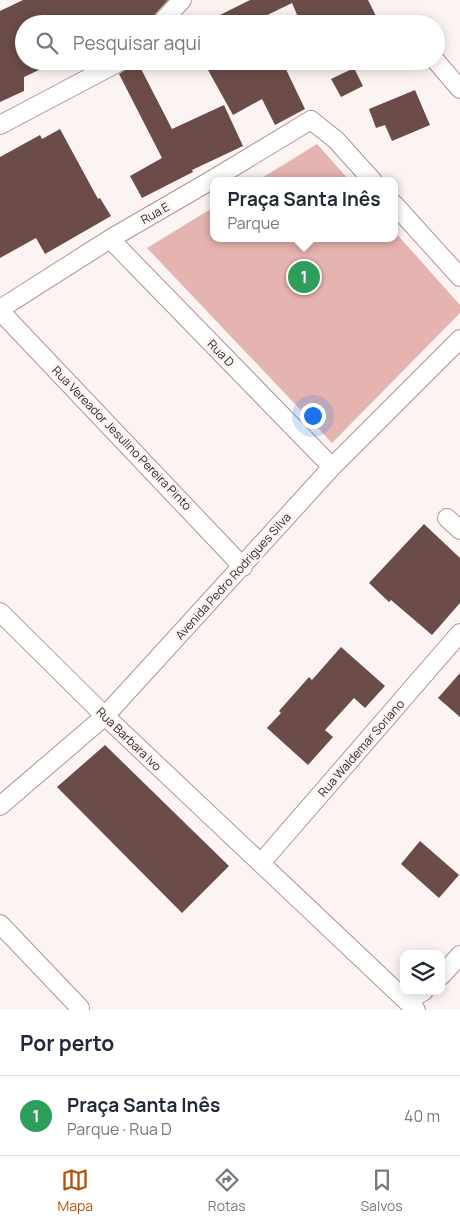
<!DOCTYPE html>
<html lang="pt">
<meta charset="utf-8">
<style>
:root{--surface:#fff;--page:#f6f6f7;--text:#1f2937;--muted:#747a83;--line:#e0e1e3;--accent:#b45309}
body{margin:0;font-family:Manrope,sans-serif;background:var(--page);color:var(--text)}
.controls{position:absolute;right:15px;bottom:15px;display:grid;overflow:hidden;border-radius:10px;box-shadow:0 2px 12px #0003}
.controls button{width:45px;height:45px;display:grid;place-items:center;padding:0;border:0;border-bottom:1px solid var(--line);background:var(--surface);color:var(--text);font:25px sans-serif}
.you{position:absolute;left:312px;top:415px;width:18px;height:18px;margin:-12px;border:4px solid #fff;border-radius:50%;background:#1a73e8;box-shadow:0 0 0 8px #1a73e833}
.badge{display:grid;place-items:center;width:32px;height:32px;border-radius:50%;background:var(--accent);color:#fff;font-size:16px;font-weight:700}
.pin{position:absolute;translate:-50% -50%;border:2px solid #fff;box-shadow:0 1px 5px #0006}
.popup{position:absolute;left:210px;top:177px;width:188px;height:65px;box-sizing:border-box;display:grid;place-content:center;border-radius:10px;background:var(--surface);filter:drop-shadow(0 1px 4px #0005);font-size:16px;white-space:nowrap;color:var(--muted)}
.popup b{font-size:19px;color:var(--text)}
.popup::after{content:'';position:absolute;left:50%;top:100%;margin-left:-10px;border:10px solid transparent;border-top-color:var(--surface)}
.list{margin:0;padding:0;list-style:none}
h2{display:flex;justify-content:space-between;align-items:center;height:65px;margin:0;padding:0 20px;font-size:21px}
h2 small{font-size:16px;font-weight:400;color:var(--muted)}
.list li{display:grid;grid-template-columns:32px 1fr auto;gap:15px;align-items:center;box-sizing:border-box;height:80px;padding:0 20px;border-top:1px solid var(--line)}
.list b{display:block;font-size:19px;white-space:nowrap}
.list p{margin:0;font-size:16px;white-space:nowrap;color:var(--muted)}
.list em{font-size:16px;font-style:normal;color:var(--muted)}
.icon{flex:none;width:28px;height:28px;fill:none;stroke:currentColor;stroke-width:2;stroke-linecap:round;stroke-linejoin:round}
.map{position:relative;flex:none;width:460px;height:1010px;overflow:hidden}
.search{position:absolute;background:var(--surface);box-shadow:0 2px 12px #0003;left:15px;right:15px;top:15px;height:55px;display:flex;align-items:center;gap:12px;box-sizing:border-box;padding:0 18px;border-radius:28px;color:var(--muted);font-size:19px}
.sheet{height:145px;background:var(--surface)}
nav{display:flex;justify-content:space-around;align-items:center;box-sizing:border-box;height:70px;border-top:1px solid var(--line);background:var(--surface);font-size:14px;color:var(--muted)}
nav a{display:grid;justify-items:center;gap:2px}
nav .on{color:var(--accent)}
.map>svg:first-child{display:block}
</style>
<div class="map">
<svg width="460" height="1010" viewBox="0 0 460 1010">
<rect width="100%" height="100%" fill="#fbf4f3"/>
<path fill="#e6b4b0" d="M 317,144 L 350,181 L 257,181 Z
M 214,207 L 214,238 L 394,238 L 394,231 L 460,305 L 460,313 L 332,443 L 147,248 Z"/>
<path fill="#6b4c49" d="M 23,0 L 168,0 L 146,24 L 24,24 L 24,61 L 58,61 L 24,77 L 24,91 L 0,102 L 0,11 Z
M 250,0 L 368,0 L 376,16 L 359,24 L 301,24 L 292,3 L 249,24 L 202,24 Z
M 132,61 L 137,61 L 172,129 L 224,105 L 243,146 L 192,170 L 193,172 L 142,198 L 130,176 L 162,158 L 119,74 L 130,67 Z
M 203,61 L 282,61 L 305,109 L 275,125 L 262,99 L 233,115 Z
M 354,68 L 363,86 L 341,97 L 331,79 Z
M 415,90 L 430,125 L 392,141 L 385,125 L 376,128 L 369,109 Z
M 60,129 L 98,199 L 100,198 L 111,216 L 45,254 L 36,238 L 0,258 L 0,157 L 40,135 L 42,139 Z
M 424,524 L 460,558 L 460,603 L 432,635 L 391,600 L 389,602 L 369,583 Z
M 341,647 L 385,686 L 365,708 L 354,698 L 325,730 L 333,737 L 308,765 L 267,728 L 281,713 L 279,711 L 309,677 L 312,680 Z
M 460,673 L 460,717 L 438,698 Z
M 105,745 L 229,866 L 182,913 L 57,787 Z
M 420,841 L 459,875 L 439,898 L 401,864 Z"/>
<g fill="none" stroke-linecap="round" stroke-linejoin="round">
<defs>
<path id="minor" d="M 160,24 L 182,0
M 436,61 L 460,89
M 0,125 L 121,61
M 394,204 L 460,277
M 110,239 L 332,467
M 0,309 L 110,239 L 215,178 L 311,120 L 336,140 L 373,181
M 0,311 L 243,567
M 447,518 L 460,530
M 0,612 L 105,716 L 416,1010
M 0,806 L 105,716 L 332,467 L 460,339
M 261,863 L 460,633
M 0,924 L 80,1008
M 441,976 L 460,955
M 408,1001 L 424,991"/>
</defs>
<use href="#minor" stroke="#b5928f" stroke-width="20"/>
<use href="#minor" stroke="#fff" stroke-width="18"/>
</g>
<g text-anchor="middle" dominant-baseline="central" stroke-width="5" stroke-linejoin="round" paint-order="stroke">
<g font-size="12" fill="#372928" stroke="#fbf4f3">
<text transform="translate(155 213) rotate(-30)">Rua E</text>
<text transform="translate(221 353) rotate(46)">Rua D</text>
<text transform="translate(122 438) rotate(46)">Rua Vereador Jesulino Pereira Pinto</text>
<text transform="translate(233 576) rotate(-48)">Avenida Pedro Rodrigues Silva</text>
<text transform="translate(129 739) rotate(44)">Rua Barbara Ivo</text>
<text transform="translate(361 748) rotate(-49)">Rua Waldemar Soriano</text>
</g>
</g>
</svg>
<div class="controls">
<button><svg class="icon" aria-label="layers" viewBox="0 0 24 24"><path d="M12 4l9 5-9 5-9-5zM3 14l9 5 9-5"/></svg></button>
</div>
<div class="you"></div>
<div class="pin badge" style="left:304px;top:277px;background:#2e9e5b">1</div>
<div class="popup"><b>Praça Santa Inês</b>Parque</div>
<div class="search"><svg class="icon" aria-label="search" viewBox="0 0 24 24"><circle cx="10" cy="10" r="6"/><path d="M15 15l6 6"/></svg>Pesquisar aqui</div>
</div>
<section class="sheet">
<h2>Por perto<small></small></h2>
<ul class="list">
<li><span class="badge" style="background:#2e9e5b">1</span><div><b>Praça Santa Inês</b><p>Parque · Rua D</p></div><em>40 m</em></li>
</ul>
</section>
<nav>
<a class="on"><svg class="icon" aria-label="map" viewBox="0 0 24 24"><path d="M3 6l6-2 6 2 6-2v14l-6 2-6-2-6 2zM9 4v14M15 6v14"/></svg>Mapa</a>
<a><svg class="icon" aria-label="directions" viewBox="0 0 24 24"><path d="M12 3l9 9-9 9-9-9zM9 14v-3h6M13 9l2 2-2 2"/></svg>Rotas</a>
<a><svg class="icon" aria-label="saved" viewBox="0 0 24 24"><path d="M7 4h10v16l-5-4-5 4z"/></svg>Salvos</a>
</nav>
